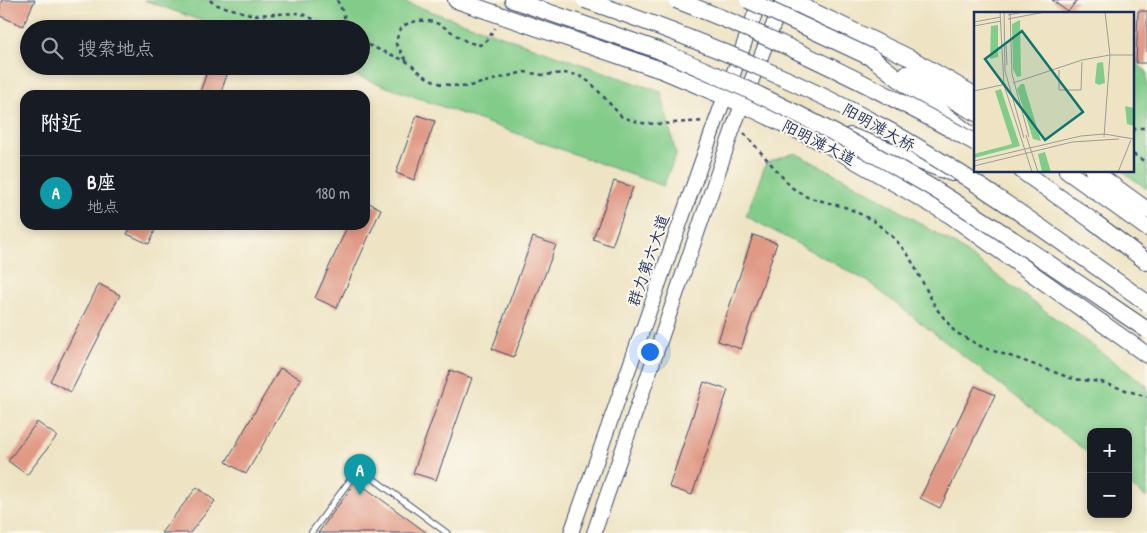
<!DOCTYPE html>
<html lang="zh">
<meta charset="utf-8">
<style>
:root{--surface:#171b24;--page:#242831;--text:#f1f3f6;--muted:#9ea1a6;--line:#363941;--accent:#7c3aed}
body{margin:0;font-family:"Patrick Hand","LXGW WenKai TC",sans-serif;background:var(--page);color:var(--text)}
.controls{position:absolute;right:15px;bottom:15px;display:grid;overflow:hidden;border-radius:10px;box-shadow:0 2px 8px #0003}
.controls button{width:45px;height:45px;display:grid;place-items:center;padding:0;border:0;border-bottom:1px solid var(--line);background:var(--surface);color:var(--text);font:25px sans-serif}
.you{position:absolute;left:649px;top:351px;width:18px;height:18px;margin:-12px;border:4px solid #fff;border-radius:50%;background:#1a73e8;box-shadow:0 0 0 8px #1a73e833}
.badge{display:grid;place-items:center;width:32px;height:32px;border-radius:50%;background:var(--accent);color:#fff;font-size:16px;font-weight:700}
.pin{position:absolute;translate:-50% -41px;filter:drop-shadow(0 1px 2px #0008)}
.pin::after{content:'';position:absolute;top:26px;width:18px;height:15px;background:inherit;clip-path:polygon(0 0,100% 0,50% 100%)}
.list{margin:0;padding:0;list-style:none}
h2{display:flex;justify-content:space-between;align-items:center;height:65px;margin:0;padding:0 20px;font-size:21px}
h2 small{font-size:16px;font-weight:400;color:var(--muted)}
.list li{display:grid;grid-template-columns:32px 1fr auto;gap:15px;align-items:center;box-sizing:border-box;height:75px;padding:0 20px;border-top:1px solid var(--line)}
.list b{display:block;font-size:19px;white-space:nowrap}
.list p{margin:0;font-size:16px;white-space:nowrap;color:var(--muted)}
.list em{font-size:16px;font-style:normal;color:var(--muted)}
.icon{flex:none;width:28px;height:28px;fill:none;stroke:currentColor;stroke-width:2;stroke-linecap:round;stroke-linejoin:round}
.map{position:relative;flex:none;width:1147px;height:533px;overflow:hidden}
.search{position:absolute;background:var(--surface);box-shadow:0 2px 8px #0003;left:20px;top:20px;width:350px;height:55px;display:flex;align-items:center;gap:12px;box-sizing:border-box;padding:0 18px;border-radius:28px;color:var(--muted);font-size:19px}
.panel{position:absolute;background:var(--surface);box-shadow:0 2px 8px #0003;left:20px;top:90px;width:350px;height:140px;border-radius:15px}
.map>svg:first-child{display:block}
</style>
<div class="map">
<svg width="1147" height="533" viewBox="0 0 1147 533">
<rect width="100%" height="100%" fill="#fbf7ec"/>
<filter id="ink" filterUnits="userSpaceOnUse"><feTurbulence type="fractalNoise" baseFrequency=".02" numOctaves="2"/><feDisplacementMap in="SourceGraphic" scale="10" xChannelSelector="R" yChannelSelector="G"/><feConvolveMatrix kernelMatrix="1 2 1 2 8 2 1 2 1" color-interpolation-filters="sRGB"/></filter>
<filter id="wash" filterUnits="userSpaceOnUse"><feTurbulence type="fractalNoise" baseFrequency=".0096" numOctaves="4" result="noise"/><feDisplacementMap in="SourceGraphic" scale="20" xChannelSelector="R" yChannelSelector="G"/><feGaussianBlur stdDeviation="1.12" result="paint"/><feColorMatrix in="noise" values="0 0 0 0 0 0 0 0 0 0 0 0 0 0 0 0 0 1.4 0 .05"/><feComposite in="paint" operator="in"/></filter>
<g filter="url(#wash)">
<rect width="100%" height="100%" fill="#eee4c4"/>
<path fill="#82cc89" stroke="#4e7e74" d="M 144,0 L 399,0 L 661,92 L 676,155 L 663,186 L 329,66 L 361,66 L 361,29 L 224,29 Z
M 1133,61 L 1147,72 L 1147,189 L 1122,171 L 1133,171 Z
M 795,153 L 866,190 L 957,246 L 1147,386 L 1147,498 L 1128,484 L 1128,432 L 1091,432 L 1091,455 L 867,281 L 746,216 L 766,163 Z"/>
<g id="blocks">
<path fill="#e09985" d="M 2,0 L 35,0 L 23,26 L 0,16 L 0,5 Z
M 1052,0 L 1077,0 L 1068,12 Z
M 1138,11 L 1147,11 L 1147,63 L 1136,63 Z
M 209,66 L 230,66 L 220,95 L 199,95 Z
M 417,115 L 435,121 L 414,180 L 396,173 Z
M 614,181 L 633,187 L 612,246 L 593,239 Z
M 365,201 L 381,209 L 337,308 L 315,298 L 348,225 L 365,225 Z
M 132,225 L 157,225 L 149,244 L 127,234 Z
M 753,235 L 777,243 L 741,349 L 718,341 Z
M 533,237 L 556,245 L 514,357 L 492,349 Z
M 99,284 L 120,295 L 71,392 L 50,381 Z
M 280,368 L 301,379 L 246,474 L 226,462 Z
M 450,370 L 472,378 L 436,480 L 413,473 Z
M 704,382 L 728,390 L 692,495 L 669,487 Z
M 975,386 L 995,395 L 940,508 L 920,498 Z
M 37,422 L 57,436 L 27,475 L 8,461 Z
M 356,481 L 393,508 L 427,533 L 318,533 Z
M 197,487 L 215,501 L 190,533 L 161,533 Z"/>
</g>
</g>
<g filter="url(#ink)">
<use href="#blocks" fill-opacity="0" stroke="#3b4a6d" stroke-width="1"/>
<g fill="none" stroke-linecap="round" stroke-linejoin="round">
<defs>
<path id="service" d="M 311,533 L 359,468 L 447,533"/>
<path id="secondary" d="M 571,533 L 716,121 L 760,0
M 594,533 L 735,123 L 783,0"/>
<path id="trunk" d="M 456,0 L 664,71 L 742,104 L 830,146 L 950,215 L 1147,355
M 513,0 L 658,50
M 789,0 L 910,58 L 976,96
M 872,58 L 972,136
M 906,74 L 976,113
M 850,136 L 952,173
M 1022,171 L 1093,221 L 1147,262
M 1067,171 L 1147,228
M 1093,171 L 1147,210"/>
</defs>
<use href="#service" stroke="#3b4a6d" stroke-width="7"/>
<use href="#secondary" stroke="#3b4a6d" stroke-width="16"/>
<use href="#trunk" stroke="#3b4a6d" stroke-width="18"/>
<path stroke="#3b4a6d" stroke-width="2.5" stroke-dasharray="4 4" stroke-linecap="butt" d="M 210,0 L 214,4 L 253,15 L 300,13 L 335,29
M 337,0 L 344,14 L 345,29
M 361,42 L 406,61 L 426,77 L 441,84 L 466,87 L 524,72 L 543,75 L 564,73 L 578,75 L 591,83 L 622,117 L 641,123 L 660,124 L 704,121
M 406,60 L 396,44 C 398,32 400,25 413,22 C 437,16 447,31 466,41 C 470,43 476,44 480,45 L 488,39 L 495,28
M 1133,131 L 1136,128 L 1147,128
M 744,133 L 791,187 L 807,197 L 848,208 L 874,221 L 896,240 L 909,256 L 936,308 L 955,332 L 984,348 L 1016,358 L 1073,379 L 1101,382 L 1147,397
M 1133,154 L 1147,163"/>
<use href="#service" stroke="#fff" stroke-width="5"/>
<use href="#secondary" stroke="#fff" stroke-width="14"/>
<use href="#trunk" stroke="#fff" stroke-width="16"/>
<defs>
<path id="trunk-bridge" d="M 585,0 C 690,36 792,77 890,131 C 980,182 1063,243 1147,303
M 676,0 C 780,39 879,89 976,143
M 748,0 L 872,58
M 658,50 C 752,89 842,134 929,186 C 1003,231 1075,281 1147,330"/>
</defs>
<use href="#trunk-bridge" stroke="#3b4a6d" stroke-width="18" stroke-linecap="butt"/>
<use href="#trunk-bridge" stroke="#fff" stroke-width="16"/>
</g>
</g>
<g text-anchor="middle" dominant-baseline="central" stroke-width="4" stroke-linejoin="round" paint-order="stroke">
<g font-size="16" fill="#1b2f5e" stroke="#fbf7ec">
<text transform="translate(879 127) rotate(29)">阳明滩大桥</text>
<text transform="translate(819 142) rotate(27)">阳明滩大道</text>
<text transform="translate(648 260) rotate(-71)">群力第六大道</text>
</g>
</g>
<g transform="translate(974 12)">
<rect width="160" height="160" fill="#eee4c4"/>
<path d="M 46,8 L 47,64 L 43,65 L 39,57 L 38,12 ZM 24,13 L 24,45 L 16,47 L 17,14 ZM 129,50 L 131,71 L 125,73 L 121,71 L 123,51 ZM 47,72 L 50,72 L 67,129 L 59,127 L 43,77 ZM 27,77 L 46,134 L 0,146 L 0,142 L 38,132 L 21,79 ZM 151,94 L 160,96 L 160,114 L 153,112 ZM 71,140 L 77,160 L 68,160 L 64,142 Z" fill="#82cc89"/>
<path fill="none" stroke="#9a9c9b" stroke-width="1" d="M 26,0 L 30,73 L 58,160M 30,0 L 31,59 L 50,126M 36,0 L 38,62 L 55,125M 34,3 L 50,0M 34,7 L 71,0M 0,10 L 27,5M 0,14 L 27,9M 32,33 L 33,53M 85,58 L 85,78 L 107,78 L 108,50M 39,71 L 108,48 L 136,43 L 160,43M 0,79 L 32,72M 52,123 L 64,160M 130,125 L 136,43 L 131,0M 0,149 L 107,124 L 130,122 L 160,127M 0,154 L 98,130 L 145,127M 144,160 L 157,128"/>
<path fill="#0f766e" fill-opacity="0.15" stroke="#0f766e" stroke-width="2.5" d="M 48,19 L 109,100 L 71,128 L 11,47 Z"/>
<rect width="160" height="160" fill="none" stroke="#1b2f5e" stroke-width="2.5"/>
</g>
</svg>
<div class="controls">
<button>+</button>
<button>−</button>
</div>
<div class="you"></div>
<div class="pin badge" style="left:360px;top:495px;background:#0f9aa8">A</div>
<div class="search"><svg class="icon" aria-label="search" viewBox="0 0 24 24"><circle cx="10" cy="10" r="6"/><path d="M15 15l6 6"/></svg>搜索地点</div>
<section class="panel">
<h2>附近<small></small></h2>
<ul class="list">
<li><span class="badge" style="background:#0f9aa8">A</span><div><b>B座</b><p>地点</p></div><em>180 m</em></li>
</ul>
</section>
</div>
